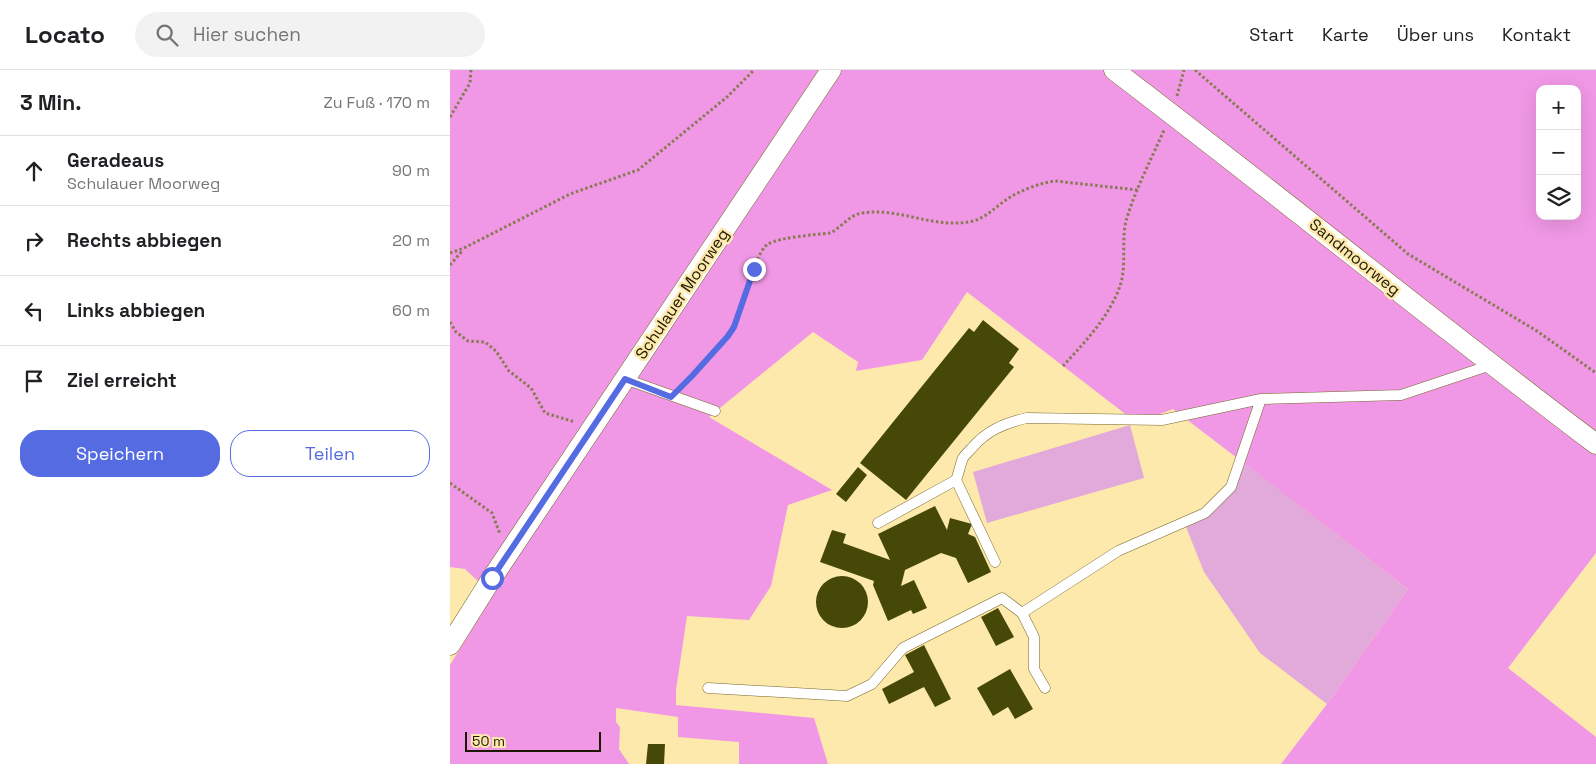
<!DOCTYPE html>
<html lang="de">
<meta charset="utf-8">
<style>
:root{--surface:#fff;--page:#f2f2f2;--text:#202124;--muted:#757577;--line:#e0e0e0;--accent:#546be1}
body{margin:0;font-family:"Space Grotesk",sans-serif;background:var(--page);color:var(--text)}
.controls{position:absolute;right:15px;top:15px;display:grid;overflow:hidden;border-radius:10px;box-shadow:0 5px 20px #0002}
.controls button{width:45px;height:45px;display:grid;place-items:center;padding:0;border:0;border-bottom:1px solid var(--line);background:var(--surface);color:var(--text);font:25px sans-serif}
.scale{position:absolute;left:15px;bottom:12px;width:136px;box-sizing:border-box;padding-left:5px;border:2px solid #1d1600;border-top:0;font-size:14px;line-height:18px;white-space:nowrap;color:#1d1600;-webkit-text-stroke:4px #fde9ac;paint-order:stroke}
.stop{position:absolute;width:15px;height:15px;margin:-11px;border:4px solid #546be1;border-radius:50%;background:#fff}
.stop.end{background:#546be1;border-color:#fff;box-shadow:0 1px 5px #0008}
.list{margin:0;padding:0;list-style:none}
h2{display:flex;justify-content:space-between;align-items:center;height:65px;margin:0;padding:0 20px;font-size:21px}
h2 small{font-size:16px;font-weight:400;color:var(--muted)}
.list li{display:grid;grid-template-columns:32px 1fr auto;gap:15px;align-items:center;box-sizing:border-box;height:70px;padding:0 20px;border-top:1px solid var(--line)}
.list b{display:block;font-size:19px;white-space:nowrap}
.list p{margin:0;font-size:16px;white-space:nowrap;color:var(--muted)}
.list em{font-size:16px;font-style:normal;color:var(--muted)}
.actions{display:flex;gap:10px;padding:15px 20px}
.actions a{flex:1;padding:11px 0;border:1px solid var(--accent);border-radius:20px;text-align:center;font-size:18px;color:var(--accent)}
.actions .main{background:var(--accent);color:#fff}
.icon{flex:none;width:28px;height:28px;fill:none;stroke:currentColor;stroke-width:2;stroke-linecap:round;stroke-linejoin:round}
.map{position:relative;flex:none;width:1146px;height:694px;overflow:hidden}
header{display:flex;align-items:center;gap:30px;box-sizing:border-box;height:70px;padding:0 25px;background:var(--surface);border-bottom:1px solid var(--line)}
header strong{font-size:24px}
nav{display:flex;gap:28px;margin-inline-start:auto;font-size:18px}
.search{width:350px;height:45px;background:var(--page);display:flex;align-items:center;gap:12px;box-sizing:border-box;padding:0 18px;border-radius:28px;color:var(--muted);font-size:19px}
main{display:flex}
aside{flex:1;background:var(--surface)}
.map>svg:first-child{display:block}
</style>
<header>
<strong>Locato</strong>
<div class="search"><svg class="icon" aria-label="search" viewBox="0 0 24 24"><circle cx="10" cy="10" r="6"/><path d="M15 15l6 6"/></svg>Hier suchen</div>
<nav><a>Start</a><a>Karte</a><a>Über uns</a><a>Kontakt</a></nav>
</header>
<main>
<aside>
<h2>3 Min.<small>Zu Fuß · 170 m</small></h2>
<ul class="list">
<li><svg class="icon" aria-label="ahead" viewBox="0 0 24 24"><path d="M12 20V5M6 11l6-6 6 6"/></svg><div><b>Geradeaus</b><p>Schulauer Moorweg</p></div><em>90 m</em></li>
<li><svg class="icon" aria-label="right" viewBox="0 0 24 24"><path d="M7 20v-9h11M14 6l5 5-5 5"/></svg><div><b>Rechts abbiegen</b></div><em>20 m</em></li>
<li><svg class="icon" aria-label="left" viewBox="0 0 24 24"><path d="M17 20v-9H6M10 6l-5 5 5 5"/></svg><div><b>Links abbiegen</b></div><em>60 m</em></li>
<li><svg class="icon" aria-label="arrive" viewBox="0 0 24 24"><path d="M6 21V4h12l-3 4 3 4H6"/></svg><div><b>Ziel erreicht</b></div></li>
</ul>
<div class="actions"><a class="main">Speichern</a><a>Teilen</a></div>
</aside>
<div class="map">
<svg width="1146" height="694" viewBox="0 0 1146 694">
<rect width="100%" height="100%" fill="#fde9ac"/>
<path fill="#e2aada" d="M 680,355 L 694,408 L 537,453 L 523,402 Z
M 790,390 L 958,519 L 877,634 L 810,583 L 754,502 L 736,457 L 755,443 L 781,417 Z"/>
<path fill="#f098e5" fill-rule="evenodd" d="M 0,0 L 1146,0 L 1146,483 L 1058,598 L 1146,667 L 1146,694 L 831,694 L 877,634 L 958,519 L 723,339 L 687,353 L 517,222 L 472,290 L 406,301 L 408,292 L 363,262 L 259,347 L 382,420 L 338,435 L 321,516 L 299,550 L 237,546 L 226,620 L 226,635 L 364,648 L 378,694 L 289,694 L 289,672 L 228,667 L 228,647 L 166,638 L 166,652 L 170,657 L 169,679 L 179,694 L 0,694 L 0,595 L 43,525 L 15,499 L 0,497 ZM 1090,19 L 1127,19 L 1127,146 L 1090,146 Z"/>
<path fill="#464807" d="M 533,250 L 569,279 L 559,293 L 564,297 L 456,430 L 410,393 L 519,258 L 524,262 Z
M 408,397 L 417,405 L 396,432 L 386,424 Z
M 485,436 L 497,460 L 500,448 L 522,454 L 518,464 L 525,467 L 541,502 L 518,513 L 506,488 L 491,483 L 455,500 L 451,516 L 464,510 L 477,538 L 463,544 L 461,540 L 438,551 L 423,515 L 424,511 L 370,492 L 382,460 L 396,464 L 393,473 L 440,490 L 428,464 Z
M366 532a26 26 0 1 1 52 0a26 26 0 1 1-52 0Z
M 548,538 L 564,567 L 546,576 L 531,547 Z
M 474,575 L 501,629 L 485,637 L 474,617 L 439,634 L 432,619 L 464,602 L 455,585 Z
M 560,599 L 583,639 L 565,649 L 558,637 L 543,646 L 527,618 Z
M 198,674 L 215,674 L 214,694 L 196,694 Z"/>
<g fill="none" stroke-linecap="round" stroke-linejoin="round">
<defs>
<path id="lane" d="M 175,309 L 265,341
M 506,410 C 509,403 510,395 513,388 C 515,385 518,382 521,379 C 536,361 554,353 577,348 L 712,350 L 811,329
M 428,453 L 506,410 L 545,492
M 572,543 L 668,481 L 755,443 L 781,417 L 811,329 L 951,325 L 1041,295
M 258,618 L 397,626 L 422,614 L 453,578 L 552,528 L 572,543 L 584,567 L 584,599 L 595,618"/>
<path id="street" d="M 664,0 C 826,123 984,252 1146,374
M 0,575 L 42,508 L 381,0"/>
</defs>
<use href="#lane" stroke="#79662c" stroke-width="11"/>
<use href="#street" stroke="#79662c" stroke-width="21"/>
<path stroke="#887a52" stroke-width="3" stroke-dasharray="2.5 2.5" stroke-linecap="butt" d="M 745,0 L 958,184 L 1087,261 L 1146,303
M 727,26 L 734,0
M 0,47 L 20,13 L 21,0
M 0,183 L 14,178 L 120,124 L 188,100 L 277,27 L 304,0
M 0,195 L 13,180
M 0,252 L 6,262 L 18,271 L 35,272 L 46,281 L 59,301 L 81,318 L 95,343 L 125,352
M 613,296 C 635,272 659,247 670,216 C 677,195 671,172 676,151 C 685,120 701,90 714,60
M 232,316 L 278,266 C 288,250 305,181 318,174 C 331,167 364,165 380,163 C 391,158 399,145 412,143 C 450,137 485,160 523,151 C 538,147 548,134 562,126 C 575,119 590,113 605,111 L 688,120
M 0,413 L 42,443 L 50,464"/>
<use href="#lane" stroke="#fff" stroke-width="10"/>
<use href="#street" stroke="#fff" stroke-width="20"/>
</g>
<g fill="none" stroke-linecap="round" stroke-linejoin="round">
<path stroke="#546be1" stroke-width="6" d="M 42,508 L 175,309 L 221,327 L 242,306 L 278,266 L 284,257 L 304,199"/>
</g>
<g text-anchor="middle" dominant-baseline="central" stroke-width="5" stroke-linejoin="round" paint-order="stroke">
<g font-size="16" fill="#1d1600" stroke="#fde9ac">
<text transform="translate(905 187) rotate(39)">Sandmoorweg</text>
<text transform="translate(232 224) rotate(-56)">Schulauer Moorweg</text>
</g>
</g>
</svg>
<div class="controls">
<button>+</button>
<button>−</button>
<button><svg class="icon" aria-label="layers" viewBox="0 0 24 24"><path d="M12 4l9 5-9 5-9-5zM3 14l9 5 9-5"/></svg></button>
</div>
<div class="scale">50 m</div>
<div class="stop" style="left:42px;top:508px"></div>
<div class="stop end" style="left:304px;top:199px"></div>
</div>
</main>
